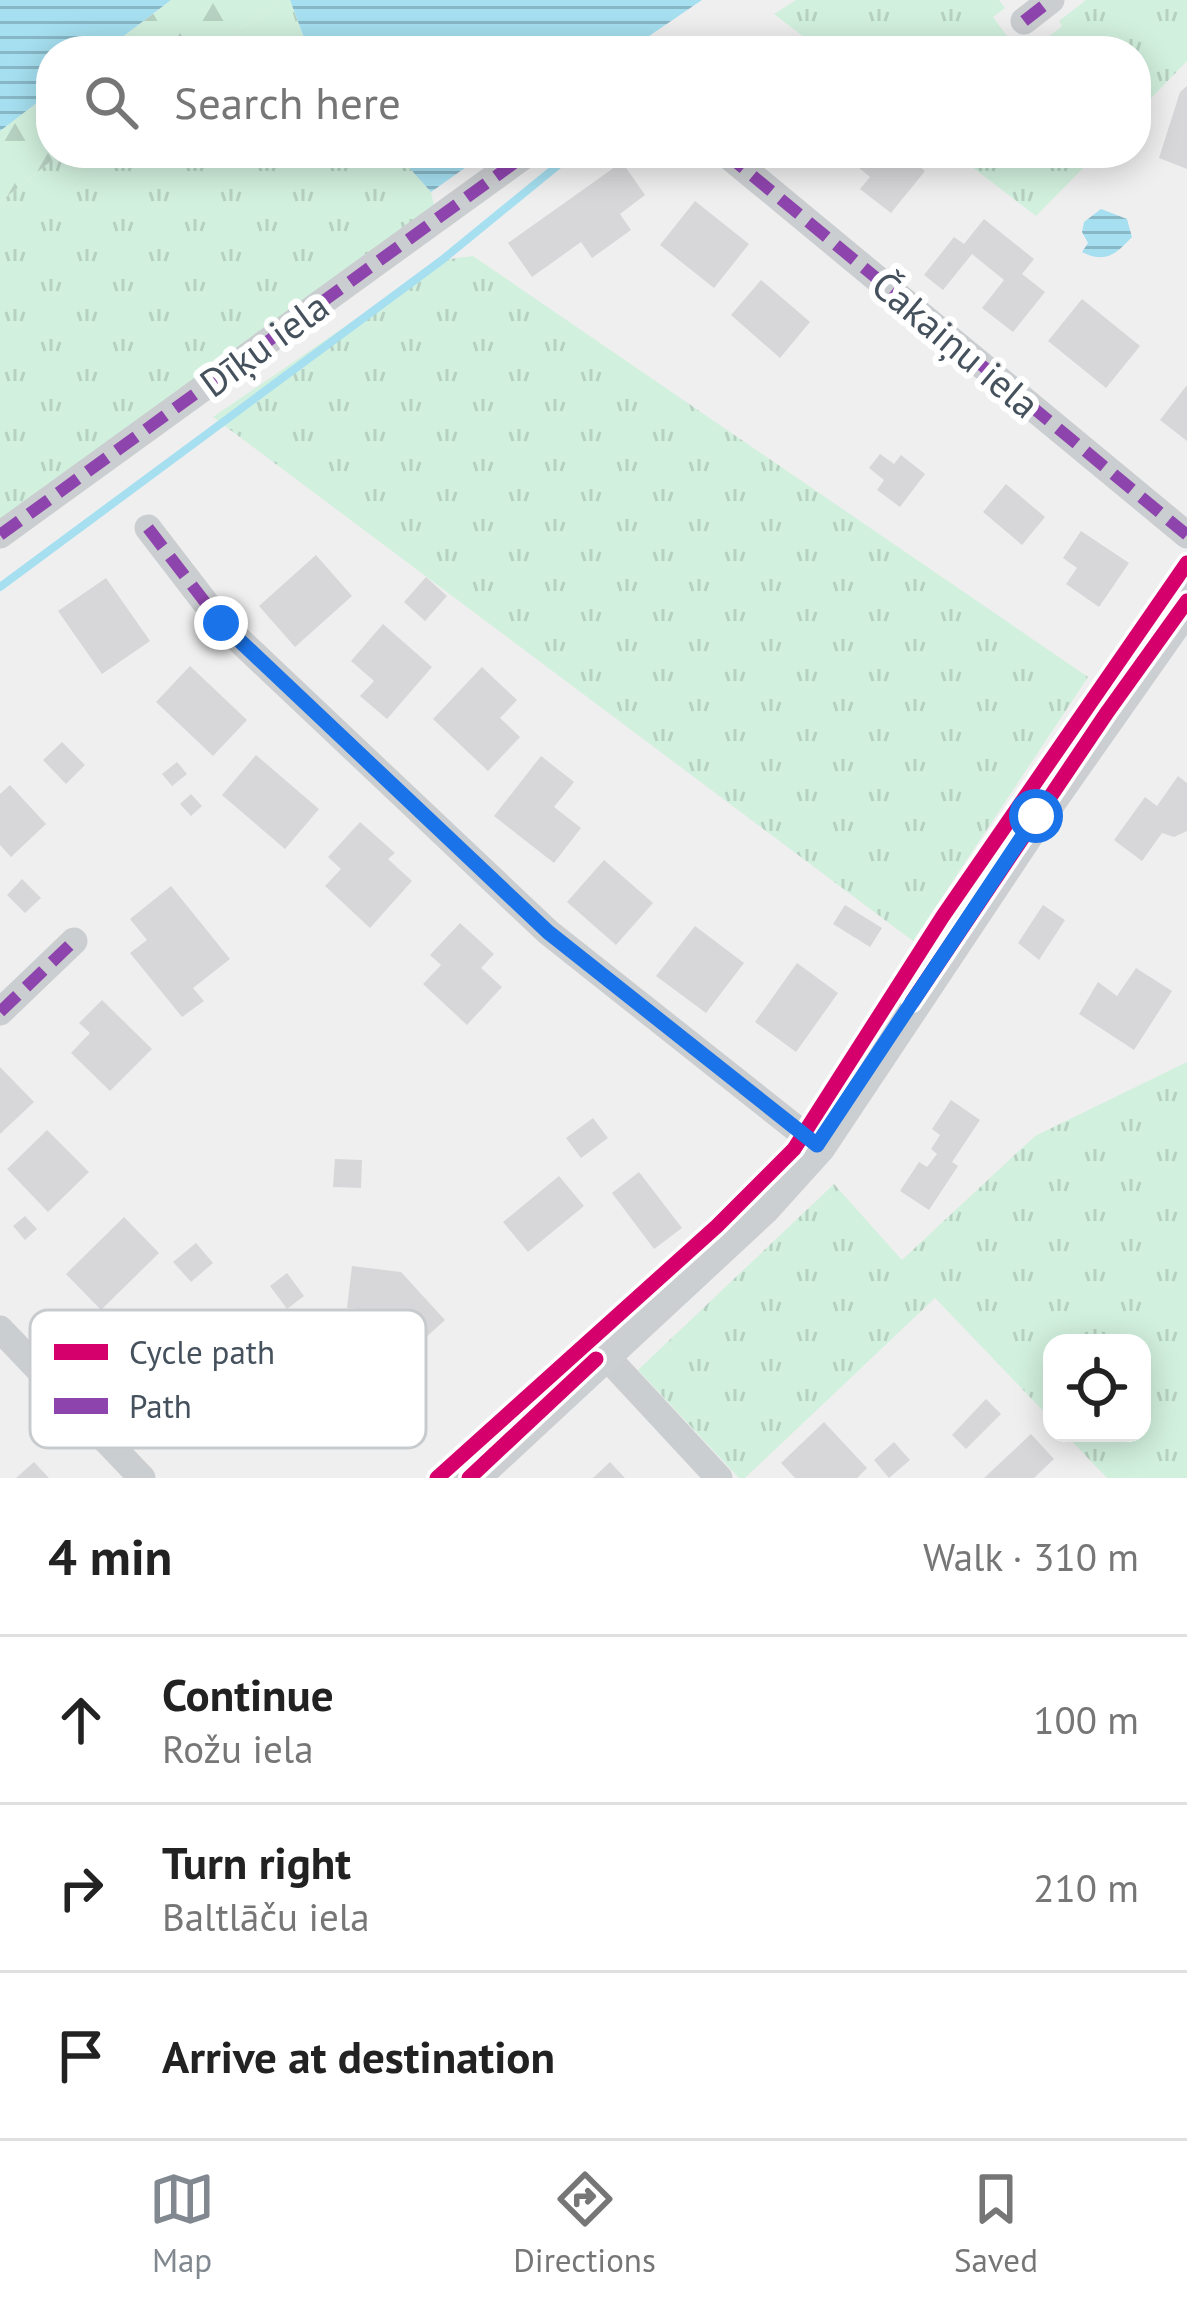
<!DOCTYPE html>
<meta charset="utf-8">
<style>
:root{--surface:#fff;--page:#f2f2f2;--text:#222;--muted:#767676;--line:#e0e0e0;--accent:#81888f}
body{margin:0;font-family:"PT Sans",sans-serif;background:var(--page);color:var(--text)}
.controls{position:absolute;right:36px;bottom:36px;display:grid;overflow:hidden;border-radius:24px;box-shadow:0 6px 30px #0003}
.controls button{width:108px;height:108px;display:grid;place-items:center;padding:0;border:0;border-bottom:3px solid var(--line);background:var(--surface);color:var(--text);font:60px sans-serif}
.stop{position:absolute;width:36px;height:36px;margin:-27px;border:9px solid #1a73e8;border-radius:50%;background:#fff}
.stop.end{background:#1a73e8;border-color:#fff;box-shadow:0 3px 12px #0008}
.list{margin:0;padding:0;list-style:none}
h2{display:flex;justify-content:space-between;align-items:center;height:156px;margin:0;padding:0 48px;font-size:51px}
h2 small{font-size:39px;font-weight:400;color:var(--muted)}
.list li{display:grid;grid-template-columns:78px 1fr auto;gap:36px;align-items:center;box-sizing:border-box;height:168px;padding:0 48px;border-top:3px solid var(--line)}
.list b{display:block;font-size:45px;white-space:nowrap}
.list p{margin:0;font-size:39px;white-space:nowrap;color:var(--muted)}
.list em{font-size:39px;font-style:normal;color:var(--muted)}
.icon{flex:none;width:66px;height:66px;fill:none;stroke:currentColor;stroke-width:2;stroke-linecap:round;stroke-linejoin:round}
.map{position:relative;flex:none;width:1187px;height:1478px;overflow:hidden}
.search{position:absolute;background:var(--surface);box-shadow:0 6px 30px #0003;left:36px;right:36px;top:36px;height:132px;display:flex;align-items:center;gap:30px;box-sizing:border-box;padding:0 42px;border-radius:48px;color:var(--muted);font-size:45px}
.sheet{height:660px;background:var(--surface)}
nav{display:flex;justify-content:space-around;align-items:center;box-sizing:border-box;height:168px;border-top:3px solid var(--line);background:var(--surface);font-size:33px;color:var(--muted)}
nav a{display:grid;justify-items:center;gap:6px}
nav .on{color:var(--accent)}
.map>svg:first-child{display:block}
</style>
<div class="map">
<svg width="1187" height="1478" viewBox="0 0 1187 1478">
<defs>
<pattern id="grass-tufts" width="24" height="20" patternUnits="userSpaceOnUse" patternTransform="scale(3)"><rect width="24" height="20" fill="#d2f0de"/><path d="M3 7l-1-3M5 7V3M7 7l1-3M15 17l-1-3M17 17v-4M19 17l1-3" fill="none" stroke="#b6d0c1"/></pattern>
<pattern id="forest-firs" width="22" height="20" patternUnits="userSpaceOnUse" patternTransform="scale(3)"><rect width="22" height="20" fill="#d2f0de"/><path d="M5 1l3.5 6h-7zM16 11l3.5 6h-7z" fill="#b6d0c1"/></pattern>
<pattern id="water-rules" width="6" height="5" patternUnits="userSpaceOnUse" patternTransform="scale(3)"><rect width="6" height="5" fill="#a5dff0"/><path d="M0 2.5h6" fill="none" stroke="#88b7c6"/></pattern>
</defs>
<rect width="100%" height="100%" fill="#f0efef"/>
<path fill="url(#grass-tufts)" d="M 282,0 L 290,0 L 309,51 L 208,51 Z
M 796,0 L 999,0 L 1005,8 L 993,17 L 1018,51 L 822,51 L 774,14 Z
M 1086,0 L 1187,0 L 1187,61 L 1136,114 L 1136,51 L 1031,51 L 1062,26 L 1059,21 Z
M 61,153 L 396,153 L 431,192 L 435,210 L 0,520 L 0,202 Z
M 954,153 L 1098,153 L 1036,216 Z
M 473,256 L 1088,677 L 913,941 L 213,417 L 442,260 Z
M 1187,1062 L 1187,1478 L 1107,1478 L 1064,1433 L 1142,1433 L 1142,1343 L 1052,1343 L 1052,1420 L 935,1298 L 745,1478 L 739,1478 L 638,1370 L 834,1184 L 902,1260 L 1035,1136 Z"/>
<path fill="url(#forest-firs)" d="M 171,0 L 282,0 L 208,51 L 104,51 Z
M 51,92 L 51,153 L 61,153 L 0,202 L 0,131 Z"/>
<path fill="url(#water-rules)" d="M 0,0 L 171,0 L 104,51 L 51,51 L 51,92 L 0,131 Z
M 290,0 L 702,0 L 627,51 L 309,51 Z
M 396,153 L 486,153 L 431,192 Z
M 1101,209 L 1127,219 L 1132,237 C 1116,254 1105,264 1082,252 L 1088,243 L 1082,232 L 1084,222 Z"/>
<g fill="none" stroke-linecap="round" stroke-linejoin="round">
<path stroke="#a5dff0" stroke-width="8" d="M 0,587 L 442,260 L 573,153"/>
</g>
<path fill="#d7d7d9" d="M 1187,86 L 1187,169 L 1159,158 L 1180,92 Z
M 853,153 L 903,153 L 925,171 L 891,213 L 860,189 L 870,177 L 848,159 Z
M 622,162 L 645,195 L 620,214 L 631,230 L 592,258 L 581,242 L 532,277 L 508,243 Z
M 695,201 L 749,244 L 714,288 L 660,245 Z
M 984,219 L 1034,259 L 1022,274 L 1045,292 L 1013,332 L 982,308 L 1004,280 L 972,254 L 943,290 L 924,275 L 954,237 L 964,244 Z
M 761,280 L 810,322 L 780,358 L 731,315 Z
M 1082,299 L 1140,346 L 1106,388 L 1048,341 Z
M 1187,385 L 1187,441 L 1160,420 Z
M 880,454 L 894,464 L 901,455 L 925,474 L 900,507 L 877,490 L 884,480 L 869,468 Z
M 1006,484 L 1045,517 L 1022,545 L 983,512 Z
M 1081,531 L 1129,563 L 1099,607 L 1066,584 L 1077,568 L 1063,558 Z
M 316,555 L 352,596 L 295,647 L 259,606 Z
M 426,577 L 447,596 L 425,621 L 404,602 Z
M 106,578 L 150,641 L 102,674 L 58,611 Z
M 383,624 L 432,667 L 387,719 L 360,696 L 374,681 L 351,661 Z
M 190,666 L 247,720 L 213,756 L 156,702 Z
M 482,667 L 517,700 L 500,718 L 520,737 L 488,771 L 433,719 Z
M 62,742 L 85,765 L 66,784 L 43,760 Z
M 256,755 L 319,809 L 285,849 L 222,795 Z
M 541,756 L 574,782 L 554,807 L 581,828 L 554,863 L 494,816 Z
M 177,762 L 187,774 L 172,786 L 162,774 Z
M 1178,776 L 1187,783 L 1187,831 L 1174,837 L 1162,833 L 1142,861 L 1114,840 L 1145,797 L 1157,806 Z
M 10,785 L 46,824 L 11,857 L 0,845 L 0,794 Z
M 191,794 L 202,806 L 191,816 L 180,804 Z
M 360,822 L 395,853 L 388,859 L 412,881 L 370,928 L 325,886 L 341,869 L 328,857 Z
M 604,860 L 653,903 L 616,945 L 567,902 Z
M 22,879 L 41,898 L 25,913 L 7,895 Z
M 171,886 L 230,959 L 193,988 L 204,1001 L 182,1017 L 130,953 L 147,940 L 130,919 Z
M 845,905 L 882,928 L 870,947 L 833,924 Z
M 1043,905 L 1065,920 L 1039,960 L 1018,943 Z
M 460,923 L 494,954 L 481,968 L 502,987 L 467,1025 L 423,984 L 441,965 L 430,955 Z
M 695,926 L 744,963 L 706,1013 L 656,976 Z
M 797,963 L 838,993 L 796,1052 L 755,1022 Z
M 1136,968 L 1172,991 L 1134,1050 L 1079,1014 L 1098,982 L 1117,996 Z
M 102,1000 L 152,1049 L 110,1091 L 71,1053 L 90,1033 L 79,1023 Z
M 0,1067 L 34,1102 L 0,1134 Z
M 951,1100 L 980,1120 L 952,1162 L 958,1166 L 929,1210 L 900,1191 L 919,1162 L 927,1167 L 937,1154 L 931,1149 L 940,1135 L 932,1129 Z
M 593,1118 L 608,1138 L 581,1158 L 566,1138 Z
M 47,1130 L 89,1172 L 48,1212 L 7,1169 Z
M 335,1159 L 362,1160 L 361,1188 L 333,1187 Z
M 639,1172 L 682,1228 L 654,1249 L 612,1193 Z
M 559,1176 L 584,1206 L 528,1252 L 503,1222 Z
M 25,1216 L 37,1229 L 25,1240 L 13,1226 Z
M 124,1217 L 159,1253 L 101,1310 L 66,1274 Z
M 196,1243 L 213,1263 L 191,1282 L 173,1262 Z
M 352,1266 L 401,1272 L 445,1320 L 413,1349 L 378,1311 L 347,1308 Z
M 287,1273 L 304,1296 L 287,1309 L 270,1286 Z
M 986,1399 L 1001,1414 L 966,1449 L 952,1435 Z
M 824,1422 L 867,1468 L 857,1478 L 795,1478 L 781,1463 Z
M 1031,1434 L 1054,1459 L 1034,1478 L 984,1478 Z
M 894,1442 L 910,1460 L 889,1478 L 874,1460 Z
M 34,1462 L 49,1478 L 16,1478 Z
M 610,1462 L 625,1478 L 593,1478 Z"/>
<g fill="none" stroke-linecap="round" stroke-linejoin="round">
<path stroke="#cbced0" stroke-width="27" d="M 1024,21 L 1051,0
M 725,153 L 1187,535
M 148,528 L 221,623 L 548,932 L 817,1145
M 0,535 L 528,153
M 0,1012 L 74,941
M 0,1329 L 142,1478
M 603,1353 L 719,1478"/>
<path stroke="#cbcfd2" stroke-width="39" d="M 469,1478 L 762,1206 L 817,1145 L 1036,816 L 1187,601"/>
<path stroke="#8e44ad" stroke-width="12" stroke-dasharray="24 12" stroke-linecap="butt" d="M 1024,21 L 1051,0
M 725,153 L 1187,535
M 148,528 L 221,623 L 548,932 L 812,1141
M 0,535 L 528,153
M 0,1012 L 74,941"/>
<defs>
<path id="cycleway" d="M 912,1002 L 1108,711 L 1187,601
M 437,1478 L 717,1226 L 794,1149 L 943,916 L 1187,563
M 469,1478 L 596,1359"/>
</defs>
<use href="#cycleway" stroke="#fff" stroke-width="22"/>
<use href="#cycleway" stroke="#d6006c" stroke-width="15"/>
</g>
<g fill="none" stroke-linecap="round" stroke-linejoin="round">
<path stroke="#1a73e8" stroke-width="15" d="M 221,623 L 548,932 L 817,1145 L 1036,816"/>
</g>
<g text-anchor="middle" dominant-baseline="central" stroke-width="12" stroke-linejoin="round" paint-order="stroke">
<g font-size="39" fill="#45515c" stroke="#fff">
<text transform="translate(264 344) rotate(-36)">Dīķu iela</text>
<text transform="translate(956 344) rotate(40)">Čakaiņu iela</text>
</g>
</g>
<rect x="30" y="1310" width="396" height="138" rx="18" fill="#fff" stroke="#c7cbce" stroke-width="3"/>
<rect x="54" y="1344" width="54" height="16" fill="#d6006c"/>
<rect x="54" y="1398" width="54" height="16" fill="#8e44ad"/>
<g font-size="33" fill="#45515c">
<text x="129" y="1364">Cycle path</text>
<text x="129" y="1418">Path</text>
</g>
</svg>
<div class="controls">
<button><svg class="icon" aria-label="locate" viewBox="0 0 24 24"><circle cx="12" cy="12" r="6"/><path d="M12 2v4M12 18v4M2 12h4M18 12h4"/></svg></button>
</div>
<div class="stop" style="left:1036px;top:816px"></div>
<div class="stop end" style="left:221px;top:623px"></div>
<div class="search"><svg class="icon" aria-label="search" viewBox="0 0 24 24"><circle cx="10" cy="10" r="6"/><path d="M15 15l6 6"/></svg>Search here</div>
</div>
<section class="sheet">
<h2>4 min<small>Walk · 310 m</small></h2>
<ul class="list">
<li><svg class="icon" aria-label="ahead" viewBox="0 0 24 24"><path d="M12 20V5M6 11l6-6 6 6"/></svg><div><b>Continue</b><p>Rožu iela</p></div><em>100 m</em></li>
<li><svg class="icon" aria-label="right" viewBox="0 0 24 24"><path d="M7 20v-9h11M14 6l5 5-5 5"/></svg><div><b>Turn right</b><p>Baltlāču iela</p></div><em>210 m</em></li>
<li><svg class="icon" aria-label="arrive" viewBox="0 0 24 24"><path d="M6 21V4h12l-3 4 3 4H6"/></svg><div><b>Arrive at destination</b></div></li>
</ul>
</section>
<nav>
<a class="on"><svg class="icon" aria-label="map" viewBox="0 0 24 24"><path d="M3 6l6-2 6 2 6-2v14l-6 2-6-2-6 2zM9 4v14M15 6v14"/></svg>Map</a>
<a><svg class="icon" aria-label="directions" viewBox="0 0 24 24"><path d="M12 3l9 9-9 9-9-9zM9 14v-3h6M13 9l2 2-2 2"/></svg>Directions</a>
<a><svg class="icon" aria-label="saved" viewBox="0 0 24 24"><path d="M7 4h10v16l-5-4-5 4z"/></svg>Saved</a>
</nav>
